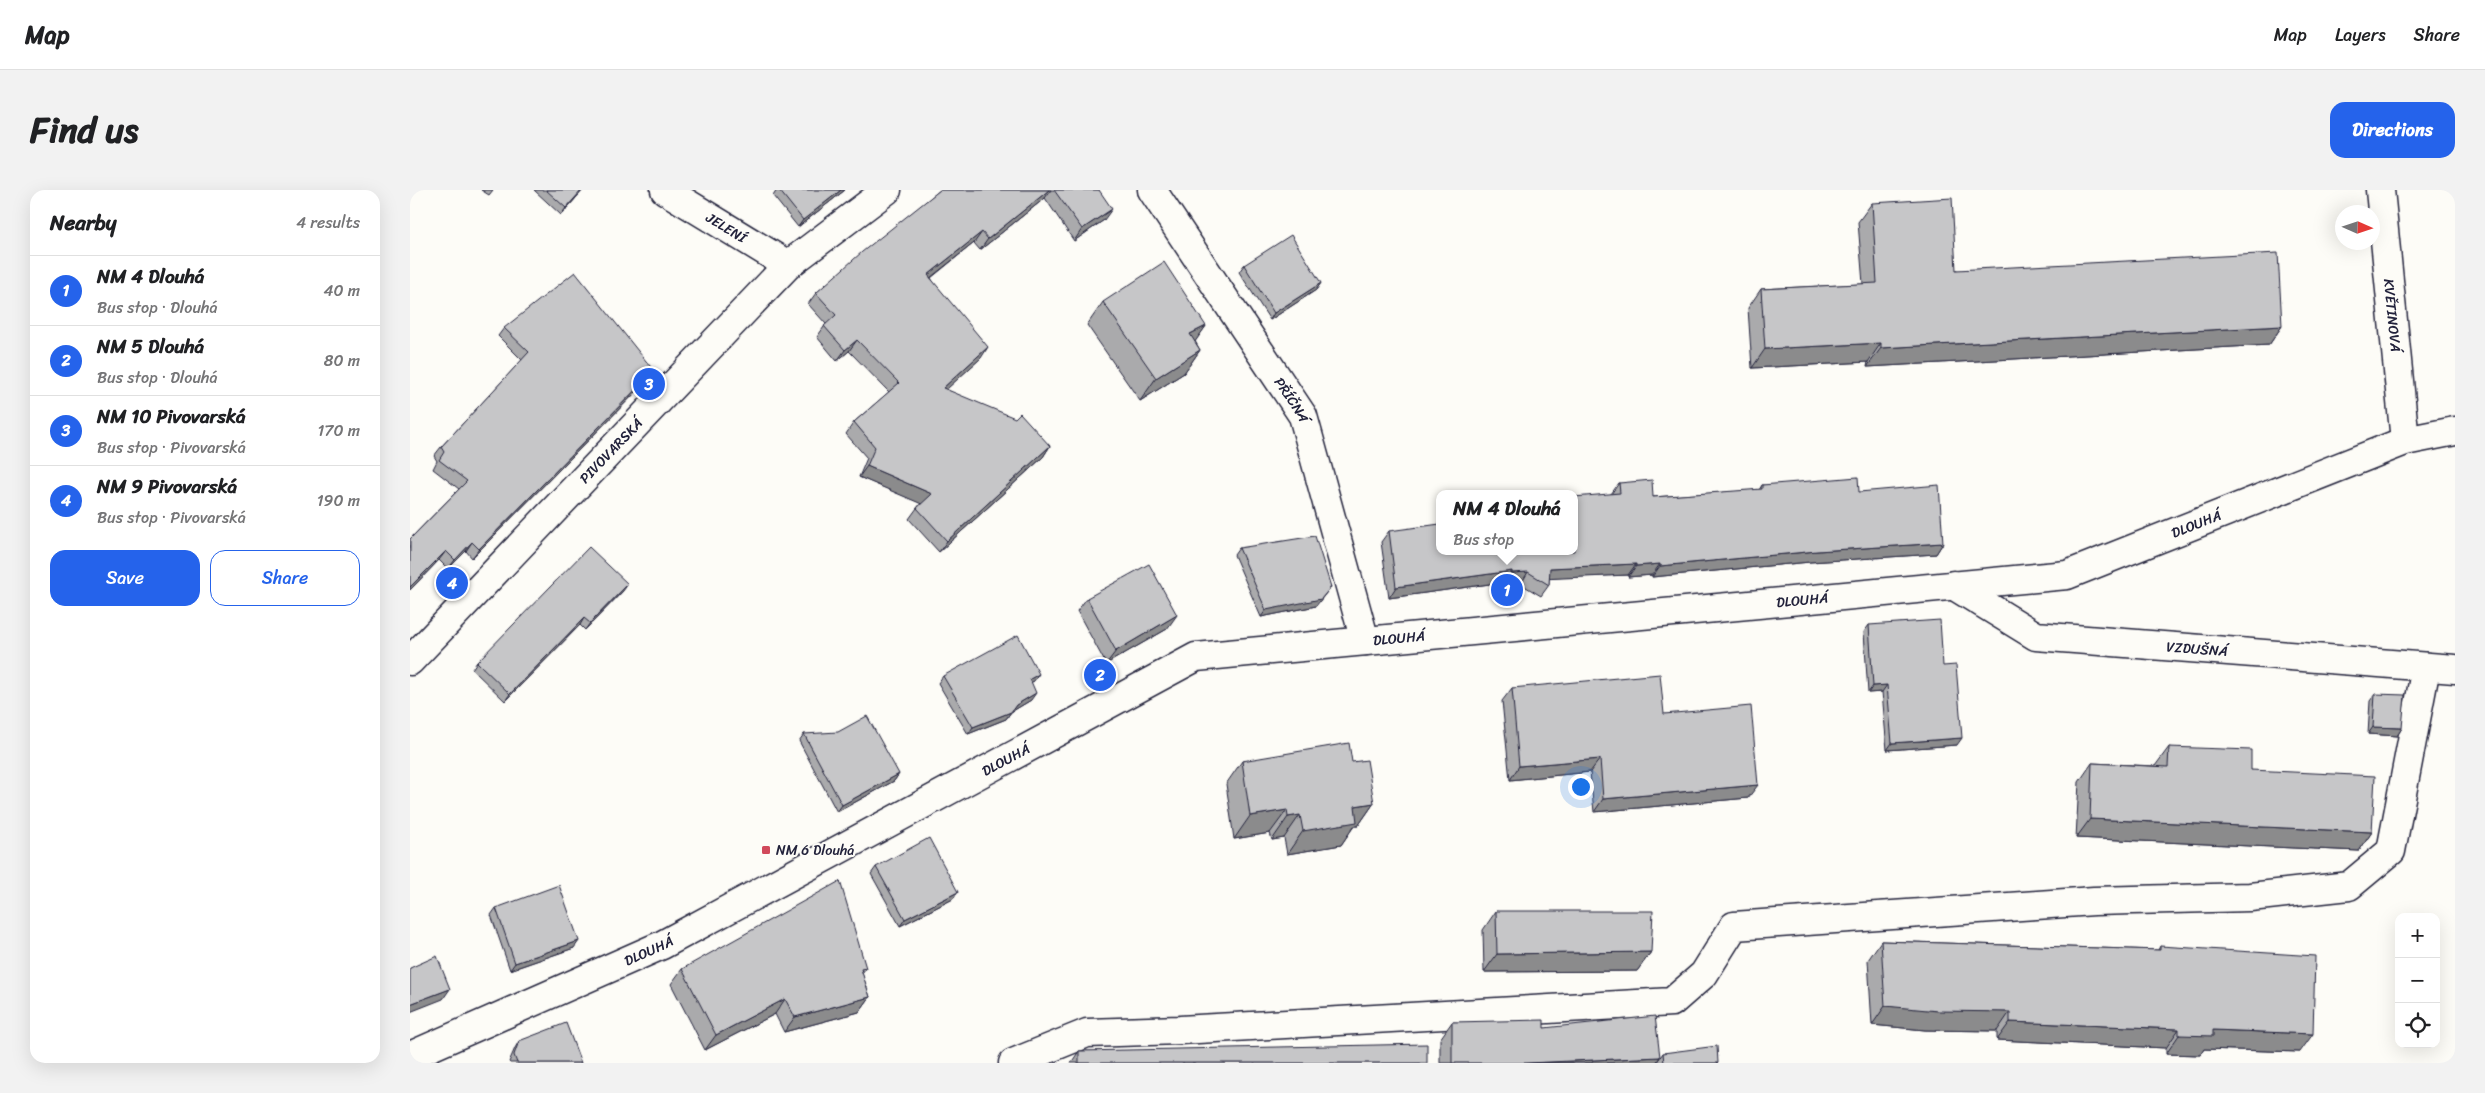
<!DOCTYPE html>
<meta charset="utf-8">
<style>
:root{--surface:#fff;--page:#f2f2f2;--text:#202124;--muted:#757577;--line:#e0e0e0;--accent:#2563eb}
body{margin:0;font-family:Sriracha,sans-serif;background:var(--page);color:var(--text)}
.controls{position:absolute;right:15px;bottom:15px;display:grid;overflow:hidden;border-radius:10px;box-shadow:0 5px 20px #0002}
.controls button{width:45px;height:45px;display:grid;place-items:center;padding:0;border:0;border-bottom:1px solid var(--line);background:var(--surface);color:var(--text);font:25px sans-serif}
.compass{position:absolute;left:1925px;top:15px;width:45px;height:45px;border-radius:50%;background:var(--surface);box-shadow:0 5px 20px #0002;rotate:93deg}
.you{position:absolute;left:1170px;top:596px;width:18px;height:18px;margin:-12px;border:4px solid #fff;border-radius:50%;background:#1a73e8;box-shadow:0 0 0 8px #1a73e833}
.badge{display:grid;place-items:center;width:32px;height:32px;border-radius:50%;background:var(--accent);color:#fff;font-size:16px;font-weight:700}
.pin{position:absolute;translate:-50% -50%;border:2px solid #fff;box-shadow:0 1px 5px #0006}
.popup{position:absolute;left:1026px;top:300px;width:142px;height:65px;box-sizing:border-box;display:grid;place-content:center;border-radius:10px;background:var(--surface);filter:drop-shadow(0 1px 4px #0005);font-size:16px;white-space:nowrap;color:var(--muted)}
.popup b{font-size:19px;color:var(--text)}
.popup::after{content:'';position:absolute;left:50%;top:100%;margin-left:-10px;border:10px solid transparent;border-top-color:var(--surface)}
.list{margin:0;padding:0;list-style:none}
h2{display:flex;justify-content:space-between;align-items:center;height:65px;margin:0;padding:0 20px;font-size:21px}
h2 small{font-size:16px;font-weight:400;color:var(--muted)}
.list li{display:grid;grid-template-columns:32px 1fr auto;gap:15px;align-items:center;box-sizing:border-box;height:70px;padding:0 20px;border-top:1px solid var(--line)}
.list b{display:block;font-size:19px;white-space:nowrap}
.list p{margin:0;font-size:16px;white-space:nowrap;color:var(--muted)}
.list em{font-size:16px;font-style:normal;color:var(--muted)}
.actions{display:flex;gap:10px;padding:15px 20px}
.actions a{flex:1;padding:11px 0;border:1px solid var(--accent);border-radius:15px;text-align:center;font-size:18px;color:var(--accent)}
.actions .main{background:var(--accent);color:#fff}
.icon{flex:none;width:28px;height:28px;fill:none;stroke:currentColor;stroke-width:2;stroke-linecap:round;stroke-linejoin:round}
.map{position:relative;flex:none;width:2045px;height:873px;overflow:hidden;border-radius:15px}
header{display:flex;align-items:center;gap:30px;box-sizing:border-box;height:70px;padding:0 25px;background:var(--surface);border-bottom:1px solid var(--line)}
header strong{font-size:24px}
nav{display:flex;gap:28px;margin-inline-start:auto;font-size:18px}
.intro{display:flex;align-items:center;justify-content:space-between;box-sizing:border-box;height:120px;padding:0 30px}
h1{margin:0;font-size:35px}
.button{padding:12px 22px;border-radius:15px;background:var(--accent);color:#fff;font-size:18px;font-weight:700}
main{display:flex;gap:30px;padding:0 30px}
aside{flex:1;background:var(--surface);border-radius:15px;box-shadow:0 5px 20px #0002}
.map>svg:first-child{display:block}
</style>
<header>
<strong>Map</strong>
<nav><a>Map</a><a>Layers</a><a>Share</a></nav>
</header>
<div class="intro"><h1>Find us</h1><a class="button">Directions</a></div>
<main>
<aside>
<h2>Nearby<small>4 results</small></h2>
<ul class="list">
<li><span class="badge">1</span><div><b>NM 4 Dlouhá</b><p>Bus stop · Dlouhá</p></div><em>40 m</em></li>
<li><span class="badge">2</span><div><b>NM 5 Dlouhá</b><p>Bus stop · Dlouhá</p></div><em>80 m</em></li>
<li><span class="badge">3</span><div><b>NM 10 Pivovarská</b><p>Bus stop · Pivovarská</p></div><em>170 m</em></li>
<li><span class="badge">4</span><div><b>NM 9 Pivovarská</b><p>Bus stop · Pivovarská</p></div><em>190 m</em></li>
</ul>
<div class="actions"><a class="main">Save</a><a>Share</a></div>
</aside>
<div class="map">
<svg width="2045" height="873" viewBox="0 0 2045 873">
<rect width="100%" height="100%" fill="#fdfcf7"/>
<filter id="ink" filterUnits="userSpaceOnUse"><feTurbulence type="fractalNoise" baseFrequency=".02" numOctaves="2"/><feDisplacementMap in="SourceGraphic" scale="10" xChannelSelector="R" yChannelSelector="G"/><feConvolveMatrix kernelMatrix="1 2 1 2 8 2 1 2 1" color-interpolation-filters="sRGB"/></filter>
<g filter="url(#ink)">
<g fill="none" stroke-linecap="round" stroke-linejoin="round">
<defs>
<g id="minor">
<path id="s1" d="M 255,0 L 378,75"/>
<path id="s2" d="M 742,0 L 893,226 L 955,451"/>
<path id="s3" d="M 1970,0 L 1995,251"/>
<path id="s4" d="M 1543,395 L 1626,446 L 2045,479"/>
<path id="s5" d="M 0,471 L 378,75 L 477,0"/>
<path id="s6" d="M 0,866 L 252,755 L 786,467 L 1657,385 L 1995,251 L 2045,241"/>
<path d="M 603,873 L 677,843 L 770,840 L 1262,812 L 1294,784 L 1324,736 L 1684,711 L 1840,707 L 1939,696 L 1981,661 L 2016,477"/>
</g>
</defs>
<use href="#minor" stroke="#22223b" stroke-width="31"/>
<use href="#minor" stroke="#fdfcf7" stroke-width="28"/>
</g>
<path fill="#aaaaac" stroke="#22223b" d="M 71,0 L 83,0 L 79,5 Z
M 124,0 L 173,0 L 151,25 Z
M 367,0 L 435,0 L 388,37 L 363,6 Z
M 530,0 L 689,0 L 694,30 L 664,51 L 635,8 L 570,60 L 564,53 L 521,88 L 571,168 L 536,199 L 640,256 L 633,267 L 529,362 L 499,329 L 507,318 L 511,313 L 449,287 L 457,268 L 436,244 L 444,232 L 479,202 L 439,161 L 427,171 L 407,147 L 416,134 L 398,114 L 406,103 Z
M 1462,13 L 1546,80 L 1872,136 L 1859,155 L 1457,177 L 1458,172 L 1342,178 L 1338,118 L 1351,99 L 1453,94 L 1448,32 Z
M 834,75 L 911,93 L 906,100 L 860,130 L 829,82 Z
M 693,112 L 796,136 L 785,151 L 790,160 L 774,183 L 730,211 L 677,135 Z
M 94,138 L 244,181 L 238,190 L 62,368 L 56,361 L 38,379 L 29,370 L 0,400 L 0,349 L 49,299 L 23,279 L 27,271 L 24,266 L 31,257 L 112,170 L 88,146 Z
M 1209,293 L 1243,307 L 1349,300 L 1352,295 L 1449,302 L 1533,353 L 1526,364 L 1400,372 L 1242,387 L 1242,385 L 1218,387 L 1218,385 L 1139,388 L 1139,395 L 1131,406 L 1111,394 L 1094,394 L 1094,392 L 979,408 L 971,352 L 979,341 L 1030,361 L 1201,304 Z
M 829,358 L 906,416 L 851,427 L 824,365 Z
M 213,401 L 175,440 L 170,435 L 95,511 L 62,479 L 67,472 Z
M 677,408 L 757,439 L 696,474 L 667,421 Z
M 1459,435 L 1533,476 L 1547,555 L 1477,560 L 1472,502 L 1458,503 L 1454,442 Z
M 533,486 L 624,491 L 621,492 L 621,510 L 601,522 L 596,529 L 558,544 L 528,493 Z
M 1102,498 L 1254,524 L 1338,608 L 1184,622 L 1180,582 L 1100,590 L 1092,511 Z
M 1965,504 L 1992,538 L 1987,546 L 1958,544 L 1960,511 Z
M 394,544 L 489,584 L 484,591 L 427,622 L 389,551 Z
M 1759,557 L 1841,580 L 1962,642 L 1949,661 L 1666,648 L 1669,592 L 1682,573 L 1745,576 Z
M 832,571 L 942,572 L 964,613 L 948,636 L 944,636 L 931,655 L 877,664 L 874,648 L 862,650 L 860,643 L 824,649 L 816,594 Z
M 466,677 L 548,702 L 543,709 L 490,736 L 461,684 Z
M 86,718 L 164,758 L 100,780 L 81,725 Z
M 1086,721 L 1241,762 L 1227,781 L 1074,782 L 1073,740 Z
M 1471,751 L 1748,760 L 1750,756 L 1890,862 L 1794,859 L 1790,865 L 1756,864 L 1756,858 L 1587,850 L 1587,841 L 1515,840 L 1462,835 L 1458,770 Z
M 456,778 L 452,783 L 460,807 L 449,822 L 374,842 L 365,824 L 295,860 L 261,794 L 272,779 Z
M 1042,832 L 1134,838 L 1250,867 L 1246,873 L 1030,873 L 1030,849 Z
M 109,851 L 171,873 L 100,873 L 99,872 L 105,858 Z
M 669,861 L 1017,873 L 661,873 Z
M 1253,863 L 1308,873 L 1246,873 Z"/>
<path fill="#8b8b8c" stroke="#22223b" d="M 172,0 L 173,0 L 151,25 L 156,18 Z
M 431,0 L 435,0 L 388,37 L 393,30 Z
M 639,0 L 641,0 L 635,8 L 570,60 L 578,49 Z
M 702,19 L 694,30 L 664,51 L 672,39 Z
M 572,42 L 564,53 L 510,96 L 518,85 Z
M 911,93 L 906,100 L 860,130 L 864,123 Z
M 796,136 L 780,159 L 780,144 Z
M 1872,136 L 1859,155 L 1457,177 L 1471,158 Z
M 447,150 L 439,161 L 427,171 L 435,160 Z
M 1471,153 L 1458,172 L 1342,178 L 1355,159 Z
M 578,157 L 571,168 L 526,209 L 533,198 Z
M 790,160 L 774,183 L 730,211 L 746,188 Z
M 244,181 L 238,190 L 62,368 L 69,359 Z
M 640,256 L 633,267 L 529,362 L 537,351 Z
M 457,276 L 522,304 L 514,315 L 449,287 Z
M 62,352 L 56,361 L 38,379 L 45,370 Z
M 1533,353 L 1526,364 L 1400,372 L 1242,387 L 1250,376 L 1407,361 Z
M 36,361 L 29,370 L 0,400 L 0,397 Z
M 1226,374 L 1218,385 L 1132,389 L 1140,378 Z
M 1250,374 L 1242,385 L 1218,387 L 1226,376 Z
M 1102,381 L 1094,392 L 979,408 L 986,397 Z
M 1118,382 L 1111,394 L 1094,394 L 1102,383 Z
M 218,394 L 213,401 L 175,440 L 180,433 Z
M 921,397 L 906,416 L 851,427 L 856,420 Z
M 767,425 L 757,439 L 696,474 L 706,461 Z
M 174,428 L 170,435 L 95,511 L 100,504 Z
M 629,484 L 624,491 L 615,496 L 620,489 Z
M 1477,495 L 1472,502 L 1458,503 L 1463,496 Z
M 626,503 L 621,510 L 601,522 L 606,515 Z
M 601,522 L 596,529 L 558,544 L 563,537 Z
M 1963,537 L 1992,538 L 1987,546 L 1958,544 Z
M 1552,548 L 1547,555 L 1477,560 L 1482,553 Z
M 1190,569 L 1180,582 L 1100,590 L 1109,576 Z
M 489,584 L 484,591 L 427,622 L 432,615 Z
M 1348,595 L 1338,608 L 1184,622 L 1193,609 Z
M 964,613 L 948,636 L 944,636 L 931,655 L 877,664 L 893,641 L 945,616 Z
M 877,620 L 860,643 L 824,649 L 840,626 Z
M 890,625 L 874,648 L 862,650 L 878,627 Z
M 1680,629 L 1962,642 L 1949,661 L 1666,648 Z
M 548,702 L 543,709 L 490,736 L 495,729 Z
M 169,751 L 164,758 L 100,780 L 105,773 Z
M 1241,762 L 1227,781 L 1074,782 L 1087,764 Z
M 40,799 L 33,809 L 0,822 L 0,814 Z
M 460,807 L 449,822 L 374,842 L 385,827 Z
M 375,809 L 365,824 L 295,860 L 306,845 Z
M 1475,816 L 1600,822 L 1587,841 L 1515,840 L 1462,835 Z
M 1600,832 L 1769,839 L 1756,858 L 1587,850 Z
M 1803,840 L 1903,844 L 1890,862 L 1794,859 L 1790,865 L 1756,864 L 1769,845 Z
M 1250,867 L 1246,873 L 1117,873 Z"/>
<path fill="#c6c6c8" stroke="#22223b" d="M 136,0 L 172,0 L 156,18 Z
M 369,0 L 431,0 L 393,30 Z
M 530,0 L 639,0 L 578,49 L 572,42 L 518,85 L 578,157 L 533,198 L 605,228 L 610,223 L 640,256 L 537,351 L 507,318 L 522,304 L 457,276 L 465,257 L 444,232 L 489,193 L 447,150 L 435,160 L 414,136 L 426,125 L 406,103 L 452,62 Z
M 644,0 L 689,0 L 702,19 L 672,39 Z
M 1542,8 L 1546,80 L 1868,63 L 1872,136 L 1471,158 L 1471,153 L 1355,159 L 1351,99 L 1467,93 L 1462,13 Z
M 881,45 L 911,93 L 864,123 L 834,75 Z
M 754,72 L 796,136 L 780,144 L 790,160 L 746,188 L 693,112 Z
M 165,82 L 244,181 L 69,359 L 62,352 L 45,370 L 36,361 L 0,397 L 0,349 L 57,291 L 29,270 L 34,262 L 31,257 L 119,162 L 94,138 Z
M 1448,287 L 1449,302 L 1529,295 L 1533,353 L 1407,361 L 1250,376 L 1250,374 L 1226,376 L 1226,374 L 1140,378 L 1139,395 L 1118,382 L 1102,383 L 1102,381 L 986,397 L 979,341 L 1030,334 L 1030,361 L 1164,361 L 1164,307 L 1210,303 L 1209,293 L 1242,290 L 1243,307 L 1352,299 L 1352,295 Z
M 905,346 L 921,397 L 911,409 L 856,420 L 829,358 Z
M 179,357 L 218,394 L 180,433 L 174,428 L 100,504 L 67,472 Z
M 739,374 L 767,425 L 706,461 L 677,408 Z
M 1530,430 L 1533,476 L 1546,475 L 1552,548 L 1482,553 L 1477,495 L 1463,496 L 1459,435 Z
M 608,445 L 629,484 L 620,489 L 626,503 L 606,515 L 601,522 L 563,537 L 533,486 Z
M 1250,484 L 1254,524 L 1341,516 L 1348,595 L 1193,609 L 1190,569 L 1109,576 L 1102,498 Z
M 1965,504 L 1995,505 L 1992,538 L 1963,537 Z
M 457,526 L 489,584 L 432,615 L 394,544 L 428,542 Z
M 939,553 L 942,572 L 957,570 L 964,613 L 945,616 L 947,632 L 893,641 L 890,625 L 878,627 L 877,620 L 840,626 L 832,571 Z
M 1759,557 L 1841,560 L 1841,580 L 1965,586 L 1962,642 L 1680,629 L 1682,573 L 1758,577 Z
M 519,648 L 548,702 L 495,729 L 466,677 Z
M 430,691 L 456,778 L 451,779 L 460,807 L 385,827 L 375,809 L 306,845 L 272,779 Z
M 149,695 L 169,751 L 105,773 L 86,718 Z
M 1086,721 L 1243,721 L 1241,762 L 1087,764 Z
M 1471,751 L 1750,760 L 1750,756 L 1905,766 L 1903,844 L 1803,840 L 1803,846 L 1769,845 L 1769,839 L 1600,832 L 1600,822 L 1528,821 L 1475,816 Z
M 27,766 L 40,799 L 0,814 L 0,778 Z
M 1245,826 L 1250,867 L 1117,873 L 1042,873 L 1042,832 L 1134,830 L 1134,838 Z
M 156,833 L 171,873 L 107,873 L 104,865 L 109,851 Z
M 1017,854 L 1017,873 L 669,873 L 669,861 Z
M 1307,856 L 1308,873 L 1254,873 L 1253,863 Z"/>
</g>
<rect fill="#d1495b" stroke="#fdfcf7" stroke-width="2" x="351" y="655" width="10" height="10" rx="2.5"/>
<g text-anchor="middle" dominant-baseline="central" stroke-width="4" stroke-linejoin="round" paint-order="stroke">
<g font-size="14" fill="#22223b" stroke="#fdfcf7">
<text stroke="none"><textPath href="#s1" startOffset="72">JELENÍ</textPath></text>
<text stroke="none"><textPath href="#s3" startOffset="126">KVĚTINOVÁ</textPath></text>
<text stroke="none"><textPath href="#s2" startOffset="252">PŘÍČNÁ</textPath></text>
<text stroke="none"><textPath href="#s5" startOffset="291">PIVOVARSKÁ</textPath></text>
<text stroke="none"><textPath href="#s6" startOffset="1896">DLOUHÁ</textPath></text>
<text stroke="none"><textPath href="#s6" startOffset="1491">DLOUHÁ</textPath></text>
<text stroke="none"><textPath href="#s6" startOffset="1086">DLOUHÁ</textPath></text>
<text stroke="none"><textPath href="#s4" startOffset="259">VZDUŠNÁ</textPath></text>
<text stroke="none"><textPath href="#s6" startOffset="666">DLOUHÁ</textPath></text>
<text stroke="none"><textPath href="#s6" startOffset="261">DLOUHÁ</textPath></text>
</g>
<g font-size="14" fill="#22223b" stroke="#fdfcf7" text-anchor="start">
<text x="366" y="660">NM 6 Dlouhá</text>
</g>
</g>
</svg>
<div class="controls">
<button>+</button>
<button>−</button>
<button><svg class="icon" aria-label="locate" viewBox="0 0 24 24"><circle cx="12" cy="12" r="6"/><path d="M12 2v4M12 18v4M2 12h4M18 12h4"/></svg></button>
</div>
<svg class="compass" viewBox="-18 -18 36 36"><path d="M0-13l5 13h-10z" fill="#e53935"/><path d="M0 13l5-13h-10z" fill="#757577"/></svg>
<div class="you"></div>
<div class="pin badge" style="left:1097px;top:400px">1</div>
<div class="popup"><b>NM 4 Dlouhá</b>Bus stop</div>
<div class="pin badge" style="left:690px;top:485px">2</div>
<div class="pin badge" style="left:239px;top:194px">3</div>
<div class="pin badge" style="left:42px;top:393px">4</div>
</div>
</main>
